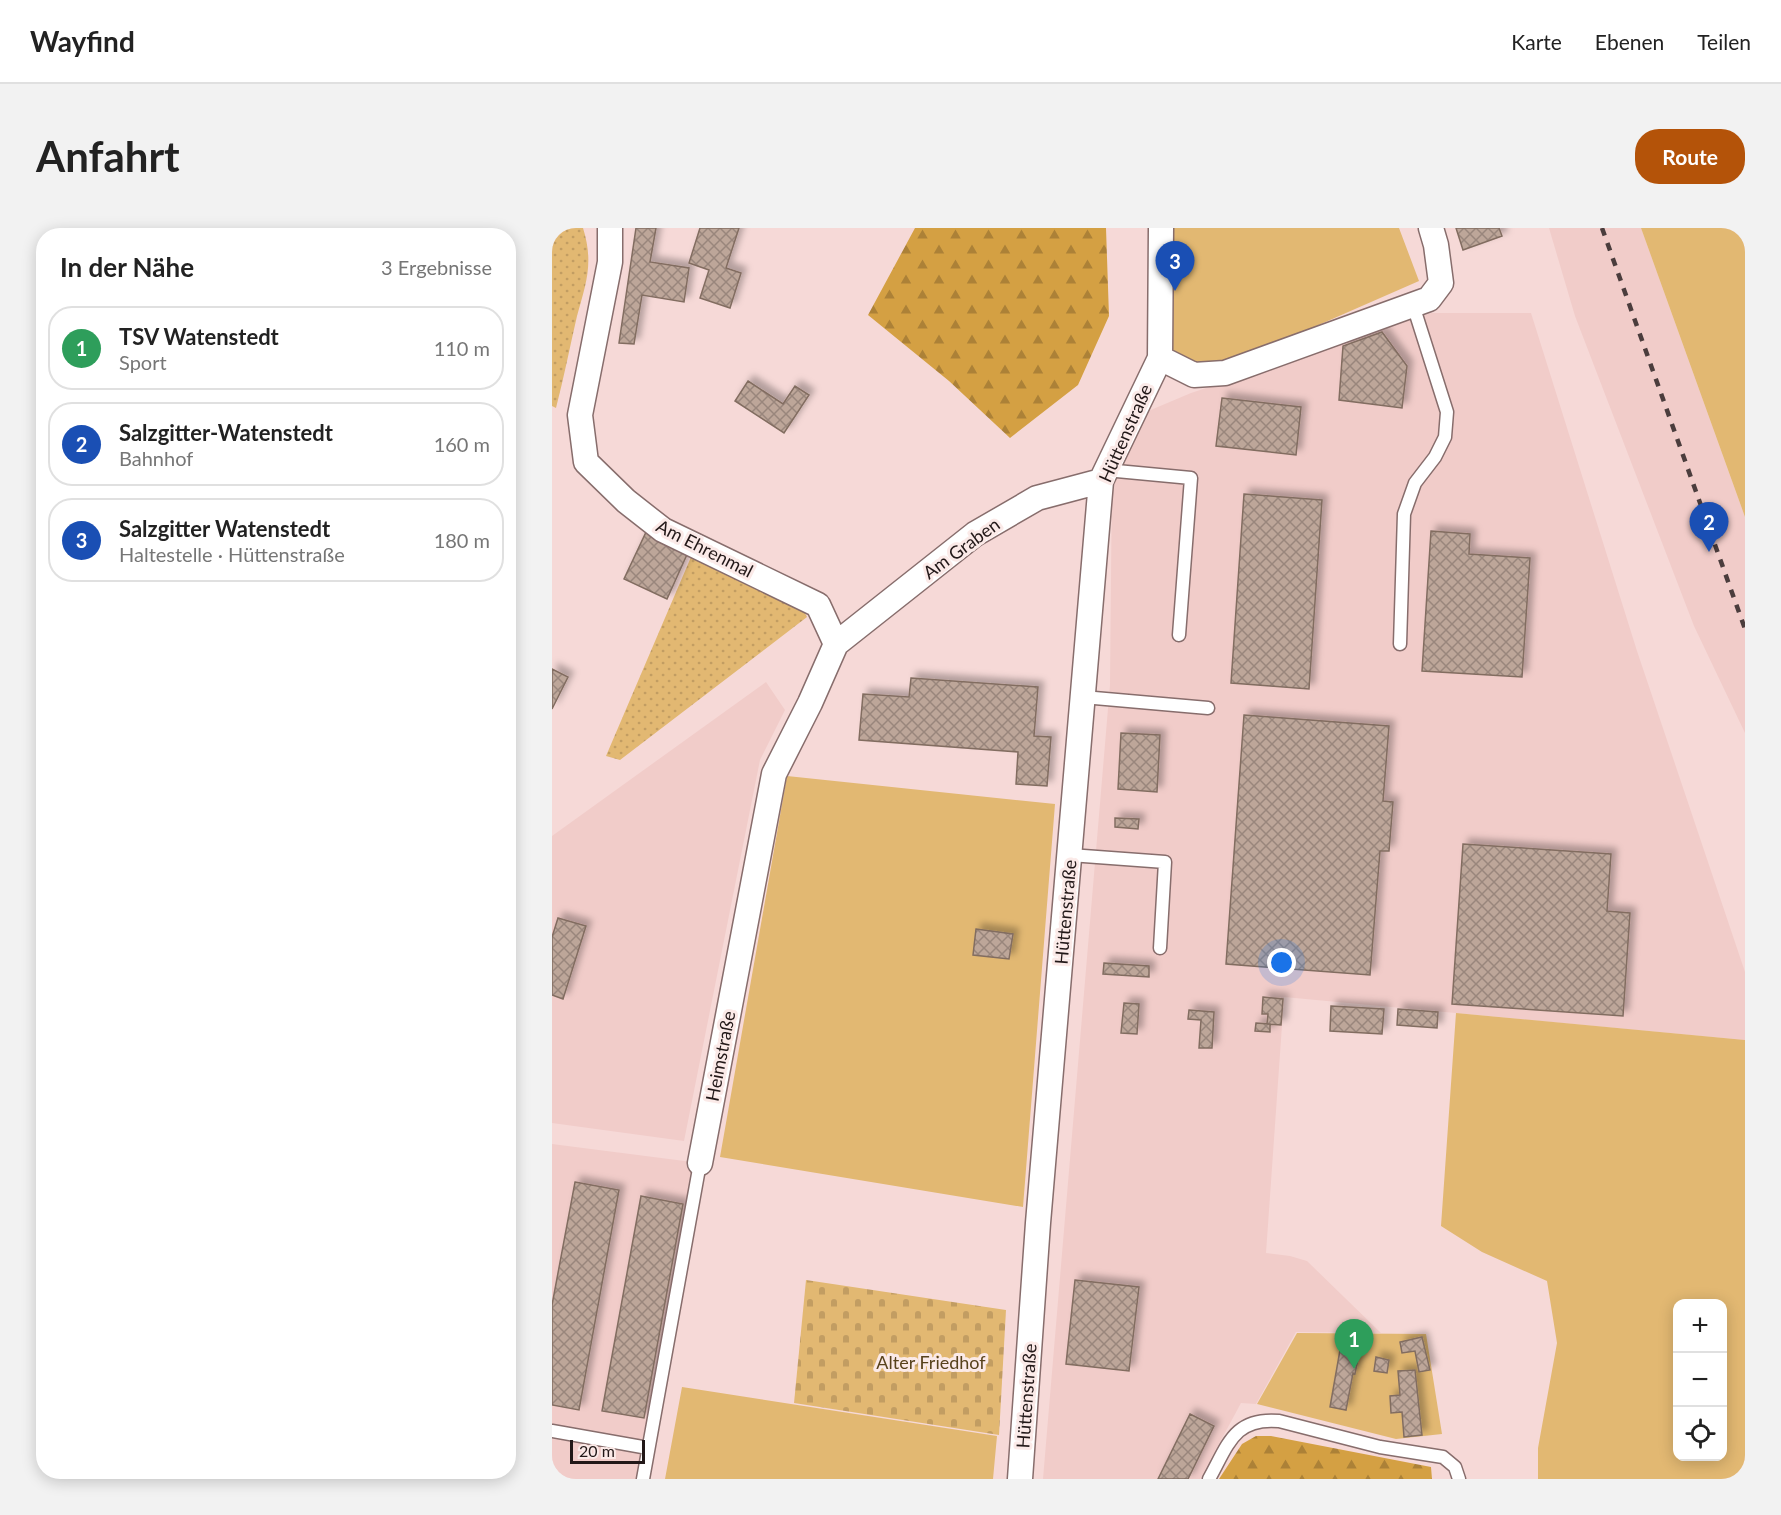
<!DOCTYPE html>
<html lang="de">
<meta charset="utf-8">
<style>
:root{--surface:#fff;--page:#f2f2f2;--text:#222;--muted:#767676;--line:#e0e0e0;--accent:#b45309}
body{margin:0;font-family:Lato,sans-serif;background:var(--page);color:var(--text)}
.controls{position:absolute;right:18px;bottom:18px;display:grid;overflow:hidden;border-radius:12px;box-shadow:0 3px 15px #0003}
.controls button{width:54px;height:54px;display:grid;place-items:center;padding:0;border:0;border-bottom:2px solid var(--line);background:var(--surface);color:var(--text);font:30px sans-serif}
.scale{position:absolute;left:18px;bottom:15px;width:75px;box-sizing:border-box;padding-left:6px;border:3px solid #221818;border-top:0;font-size:16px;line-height:21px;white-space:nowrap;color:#221818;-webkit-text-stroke:4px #fbeae8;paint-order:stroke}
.you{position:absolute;left:730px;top:735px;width:21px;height:21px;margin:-15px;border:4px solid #fff;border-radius:50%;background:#1a73e8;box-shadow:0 0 0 9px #1a73e833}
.badge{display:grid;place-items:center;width:39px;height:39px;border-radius:50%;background:var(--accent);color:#fff;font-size:20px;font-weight:700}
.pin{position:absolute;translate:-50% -50px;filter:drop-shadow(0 2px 3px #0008)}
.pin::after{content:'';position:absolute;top:32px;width:21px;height:18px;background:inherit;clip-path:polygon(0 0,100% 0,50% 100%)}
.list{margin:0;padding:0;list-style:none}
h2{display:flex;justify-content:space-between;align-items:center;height:78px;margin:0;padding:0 24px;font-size:26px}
h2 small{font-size:20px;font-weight:400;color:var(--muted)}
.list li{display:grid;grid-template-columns:39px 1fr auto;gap:18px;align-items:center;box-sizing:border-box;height:84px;margin:0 12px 12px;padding:0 12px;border:2px solid var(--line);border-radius:24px}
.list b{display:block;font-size:22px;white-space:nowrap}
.list p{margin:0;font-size:20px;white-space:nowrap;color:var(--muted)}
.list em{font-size:20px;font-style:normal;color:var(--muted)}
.icon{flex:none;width:33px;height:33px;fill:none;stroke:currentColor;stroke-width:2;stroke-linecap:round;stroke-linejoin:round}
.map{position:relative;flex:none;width:1193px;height:1251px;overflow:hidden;border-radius:24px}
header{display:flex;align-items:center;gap:36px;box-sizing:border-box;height:84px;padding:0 30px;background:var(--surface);border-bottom:2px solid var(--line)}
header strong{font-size:28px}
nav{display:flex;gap:33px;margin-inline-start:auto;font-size:21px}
.intro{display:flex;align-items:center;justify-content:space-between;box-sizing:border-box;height:144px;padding:0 36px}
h1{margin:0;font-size:42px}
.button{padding:15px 27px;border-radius:24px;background:var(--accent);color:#fff;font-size:21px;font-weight:700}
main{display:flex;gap:36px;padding:0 36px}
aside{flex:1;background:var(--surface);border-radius:24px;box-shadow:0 3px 15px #0003}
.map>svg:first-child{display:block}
</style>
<header>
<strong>Wayfind</strong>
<nav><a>Karte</a><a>Ebenen</a><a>Teilen</a></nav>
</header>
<div class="intro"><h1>Anfahrt</h1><a class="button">Route</a></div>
<main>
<aside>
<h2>In der Nähe<small>3 Ergebnisse</small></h2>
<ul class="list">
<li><span class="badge" style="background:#2e9e5b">1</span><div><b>TSV Watenstedt</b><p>Sport</p></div><em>110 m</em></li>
<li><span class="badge" style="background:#1a4fb4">2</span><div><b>Salzgitter-Watenstedt</b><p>Bahnhof</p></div><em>160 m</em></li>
<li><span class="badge" style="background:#1a4fb4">3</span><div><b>Salzgitter Watenstedt</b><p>Haltestelle · Hüttenstraße</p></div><em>180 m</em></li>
</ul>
</aside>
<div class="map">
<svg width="1193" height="1251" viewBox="0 0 1193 1251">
<defs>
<pattern id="forest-firs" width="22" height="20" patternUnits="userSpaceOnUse" patternTransform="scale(1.5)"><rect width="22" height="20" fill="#d4a043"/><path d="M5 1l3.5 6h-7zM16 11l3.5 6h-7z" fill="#ac8137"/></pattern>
<pattern id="cemetery-stones" width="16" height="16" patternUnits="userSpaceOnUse" patternTransform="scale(1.5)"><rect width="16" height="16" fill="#e2b872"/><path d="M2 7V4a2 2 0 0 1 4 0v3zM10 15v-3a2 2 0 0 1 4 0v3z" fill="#c29d62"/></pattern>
<pattern id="garden-dots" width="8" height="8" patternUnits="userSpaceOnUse" patternTransform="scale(1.5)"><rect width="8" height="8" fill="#e2b872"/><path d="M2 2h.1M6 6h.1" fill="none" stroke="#c29d62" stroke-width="1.8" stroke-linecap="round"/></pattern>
<pattern id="building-cross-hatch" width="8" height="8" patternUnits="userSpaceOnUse" patternTransform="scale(1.5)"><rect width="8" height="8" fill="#bda699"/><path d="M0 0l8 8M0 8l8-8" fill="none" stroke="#99867c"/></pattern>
<filter id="shadow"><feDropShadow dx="5.5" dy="-5.5" stdDeviation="3" flood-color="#0004"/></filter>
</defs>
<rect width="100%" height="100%" fill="#f6d9d7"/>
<path fill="#f1ccc9" d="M 997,0 L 1089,0 L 1193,289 L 1193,505 L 1142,398 L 1023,88 Z
M 879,85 L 979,85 L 1085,423 L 1193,744 L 1193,812 L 732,769 L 714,1025 L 738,1028 L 755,1033 L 829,1105 L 744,1104 L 704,1176 L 689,1175 L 648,1251 L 491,1251 L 558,457 L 560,245 L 594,184 L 639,165 Z
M 214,454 L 233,482 L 208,532 L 132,913 L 0,895 L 0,608 Z
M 0,916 L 148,935 L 91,1251 L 0,1251 Z"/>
<path fill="#e2b872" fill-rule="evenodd" d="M 616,0 L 847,0 L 867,53 L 675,137 L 644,141 L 615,127 Z
M 1089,0 L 1193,0 L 1193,289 Z
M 235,548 L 503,576 L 471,979 L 168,929 Z
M 904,785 L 1193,812 L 1193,1251 L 986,1251 L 986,1220 L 1005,1115 L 995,1053 L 930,1024 L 889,998 ZM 1126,1076 L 1170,1076 L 1170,1228 L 1126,1228 Z
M 745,1105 L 874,1106 L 890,1206 L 844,1211 L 705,1176 Z
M 130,1159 L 445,1208 L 441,1251 L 113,1251 Z"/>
<path fill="url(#forest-firs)" d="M 363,0 L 554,0 L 557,88 L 526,157 L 458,210 L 397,153 L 316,87 Z
M 704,1208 L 719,1208 L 879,1239 L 880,1251 L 667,1251 L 690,1216 Z"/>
<path fill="url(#cemetery-stones)" d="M 254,1052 L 454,1082 L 447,1207 L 242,1175 Z"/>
<path fill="url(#garden-dots)" d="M 0,0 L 31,0 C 42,35 34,55 25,88 C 18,118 12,149 4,180 L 0,178 Z
M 142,322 L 247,374 L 255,389 L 68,532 L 54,528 Z"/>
<path fill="url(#building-cross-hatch)" stroke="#826d61" stroke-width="1.5" filter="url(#shadow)" d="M 84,0 L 104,0 L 98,34 L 137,40 L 132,74 L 90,67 L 82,116 L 67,115 Z
M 148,0 L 187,0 L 174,40 L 189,45 L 178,80 L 148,70 L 157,42 L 137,35 Z
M 904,0 L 947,0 L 950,8 L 911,22 Z
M 830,104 L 855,138 L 850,180 L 787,172 L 791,118 Z
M 196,153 L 231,176 L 243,158 L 257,167 L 232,205 L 183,173 Z
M 670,170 L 749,179 L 744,227 L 664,218 Z
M 692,266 L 770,272 L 757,461 L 679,455 Z
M 95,302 L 137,322 L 115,371 L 72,351 Z
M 879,303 L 918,306 L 917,326 L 978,330 L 970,449 L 870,443 Z
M 0,441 L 16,449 L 0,481 Z
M 359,450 L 486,459 L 482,508 L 499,509 L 495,558 L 464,556 L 466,524 L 307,512 L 311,466 L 357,469 Z
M 692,487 L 837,498 L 831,573 L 841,574 L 837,623 L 828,623 L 818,747 L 674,736 Z
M 569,505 L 608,507 L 605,564 L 566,561 Z
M 563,590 L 587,591 L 586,601 L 563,599 Z
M 911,616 L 1059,626 L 1055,683 L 1078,685 L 1071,788 L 900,776 Z
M 6,690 L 34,698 L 11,771 L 0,767 L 0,709 Z
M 424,701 L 461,706 L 457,731 L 421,727 Z
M 552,735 L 597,738 L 597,749 L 551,746 Z
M 711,769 L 731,771 L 729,797 L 715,796 L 716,786 L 710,786 Z
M 572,775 L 587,776 L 585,806 L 569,805 Z
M 779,778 L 832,781 L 830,806 L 778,803 Z
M 846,781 L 886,784 L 885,800 L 845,797 Z
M 637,782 L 662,784 L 660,820 L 647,820 L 649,792 L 636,791 Z
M 704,795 L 718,796 L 718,804 L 703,803 Z
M 23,954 L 67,962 L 27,1182 L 0,1177 L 0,1077 Z
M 89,968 L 131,976 L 92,1190 L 50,1183 Z
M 523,1052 L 587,1059 L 577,1143 L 514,1136 Z
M 870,1109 L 878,1142 L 867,1144 L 863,1123 L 850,1125 L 848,1114 Z
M 788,1122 L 807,1126 L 803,1146 L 801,1145 L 794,1182 L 778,1179 Z
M 824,1129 L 837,1132 L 835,1145 L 822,1143 Z
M 863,1142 L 870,1207 L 852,1209 L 850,1184 L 839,1185 L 838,1168 L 848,1167 L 846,1143 Z
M 638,1186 L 662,1198 L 636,1251 L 606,1251 Z"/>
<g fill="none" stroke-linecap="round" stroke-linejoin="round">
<defs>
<path id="service" d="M 554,242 L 639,250 L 627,407
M 848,416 L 852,286 L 863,255 L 883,229 L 893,209 L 895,184 L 861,77
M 531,469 L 656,480
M 518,627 L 613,634 L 608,720
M 0,1203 L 96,1220
M 91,1251 L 148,935
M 657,1251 C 676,1217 682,1189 727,1193 L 828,1219 L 891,1229 L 903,1239 L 907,1251"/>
<path id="minor" d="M 58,0 L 58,34 L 28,187 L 34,234 L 74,273 L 111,302 L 266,377 L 284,416
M 608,130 L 642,147 L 673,145 L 877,71 L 889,55 L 884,17 L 879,0
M 148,935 L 222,546 L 258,475 L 284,416 L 423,306 L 485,270 L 549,253
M 468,1251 L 486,995 L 549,253 L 608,130 L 609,0"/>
</defs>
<use href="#service" stroke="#876d6c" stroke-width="15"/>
<use href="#minor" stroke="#876d6c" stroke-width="27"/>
<use href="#service" stroke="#fff" stroke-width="12"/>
<use href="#minor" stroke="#fff" stroke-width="24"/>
<path stroke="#4b3d3d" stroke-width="4.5" stroke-dasharray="8 8" stroke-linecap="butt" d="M 1050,0 L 1193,401"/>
</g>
<g text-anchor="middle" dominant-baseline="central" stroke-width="6" stroke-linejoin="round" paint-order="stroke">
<g font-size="18" fill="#221818" stroke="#fbeae8">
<text transform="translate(573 205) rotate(-66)">Hüttenstraße</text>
<text transform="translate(153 320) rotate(27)">Am Ehrenmal</text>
<text transform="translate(409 320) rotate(-36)">Am Graben</text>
<text transform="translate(513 684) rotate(-85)">Hüttenstraße</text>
<text transform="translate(168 828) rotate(-79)">Heimstraße</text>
<text transform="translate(474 1168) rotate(-86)">Hüttenstraße</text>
</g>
<g font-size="18" fill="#58421c" stroke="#fbeae8">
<text x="379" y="1134">Alter Friedhof</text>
</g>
</g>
</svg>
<div class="controls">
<button>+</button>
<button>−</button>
<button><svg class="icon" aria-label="locate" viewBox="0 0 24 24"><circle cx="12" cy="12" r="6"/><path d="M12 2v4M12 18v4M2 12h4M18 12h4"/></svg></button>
</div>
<div class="scale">20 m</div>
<div class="you"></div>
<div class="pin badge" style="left:802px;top:1141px;background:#2e9e5b">1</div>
<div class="pin badge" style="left:1157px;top:324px;background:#1a4fb4">2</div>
<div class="pin badge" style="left:623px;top:63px;background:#1a4fb4">3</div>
</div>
</main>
